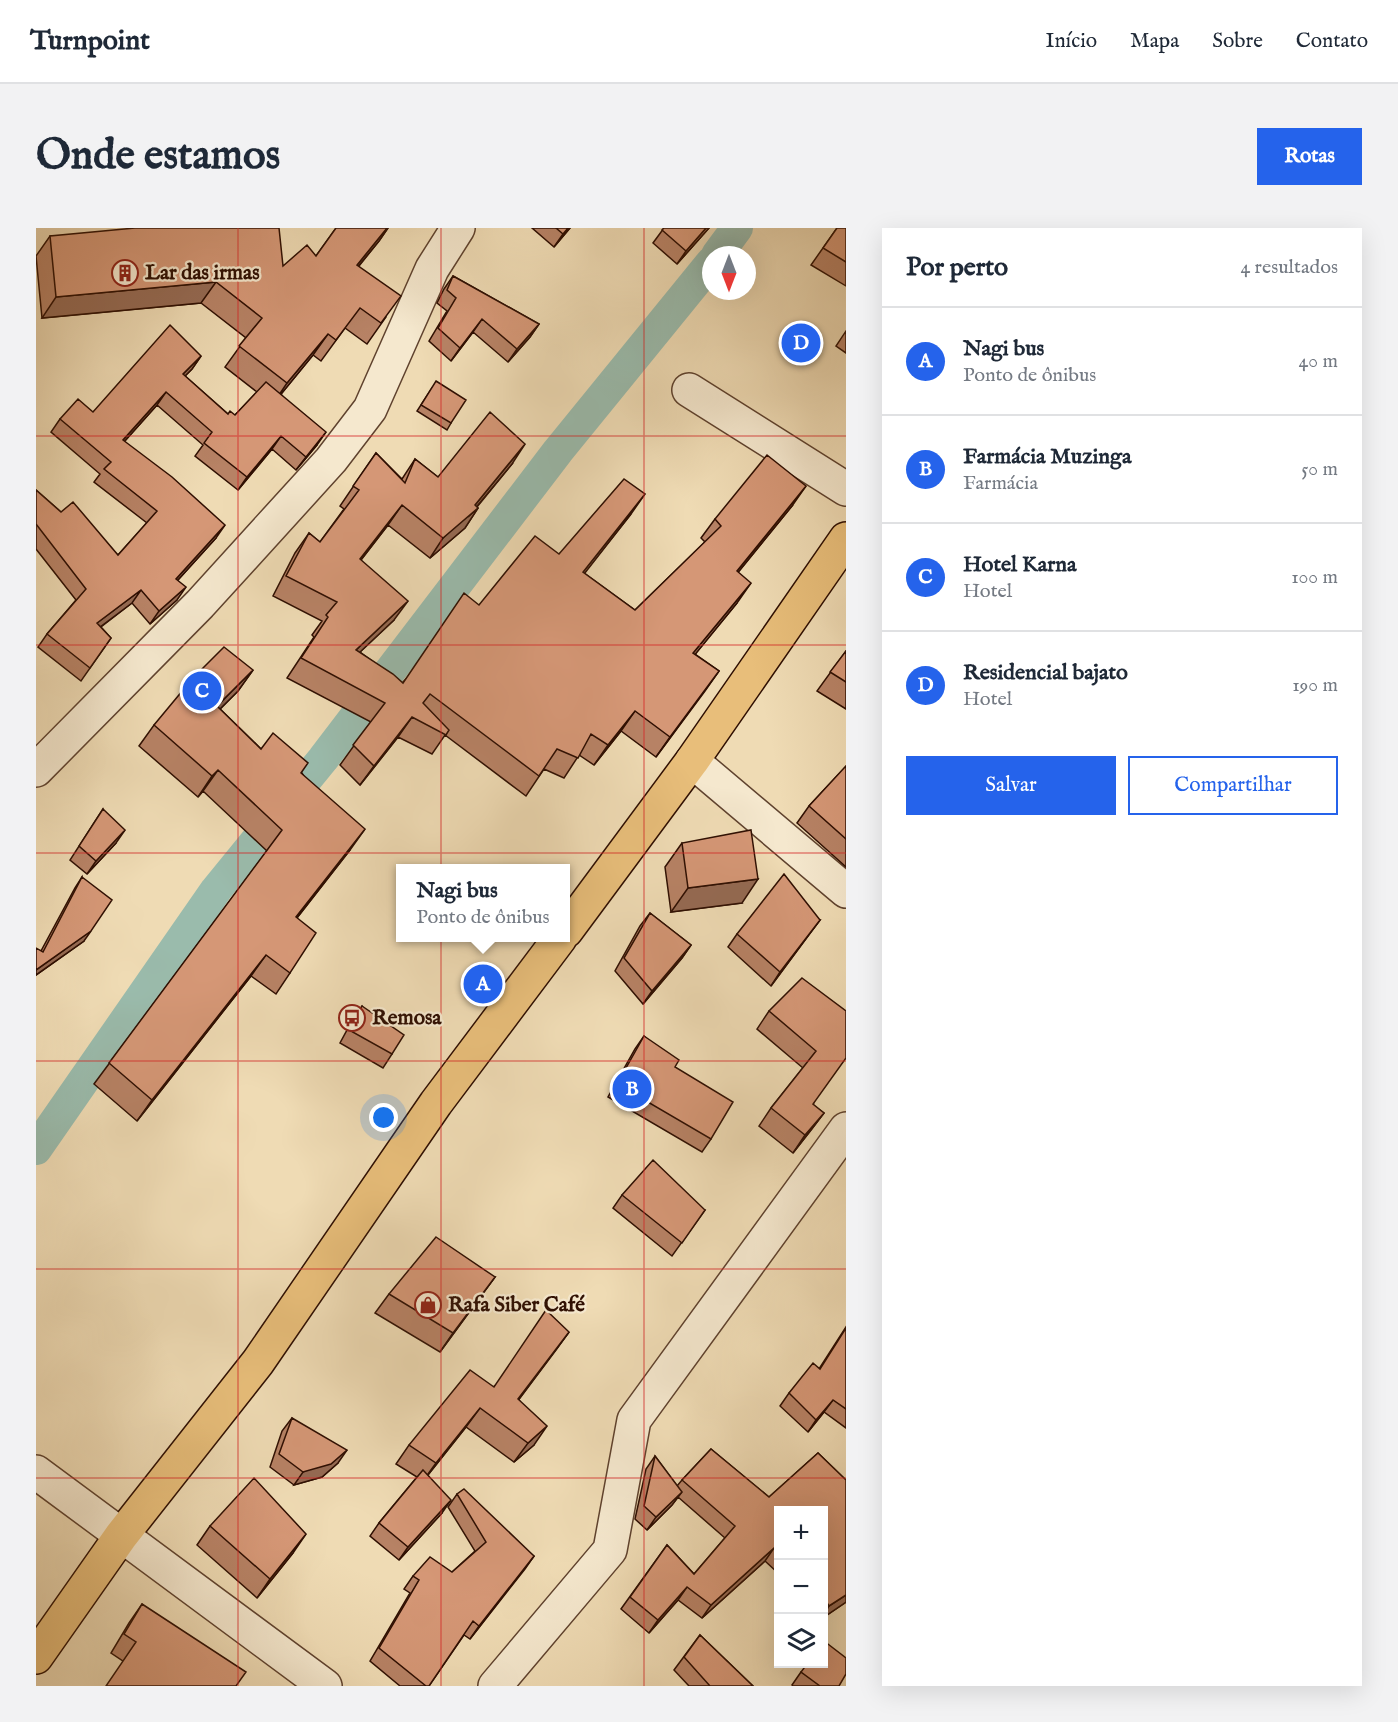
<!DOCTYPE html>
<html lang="pt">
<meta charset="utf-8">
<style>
:root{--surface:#fff;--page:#f2f2f3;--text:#1f2937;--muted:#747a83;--line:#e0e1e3;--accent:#2563eb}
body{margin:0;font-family:"IM FELL English",serif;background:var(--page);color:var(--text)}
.controls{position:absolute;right:18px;bottom:18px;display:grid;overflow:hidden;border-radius:0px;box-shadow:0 6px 24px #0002}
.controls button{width:54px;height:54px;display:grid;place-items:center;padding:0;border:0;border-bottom:2px solid var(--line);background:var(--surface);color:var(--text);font:30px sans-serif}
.compass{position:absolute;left:666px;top:18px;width:54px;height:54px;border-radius:50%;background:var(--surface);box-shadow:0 6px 24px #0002;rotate:180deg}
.you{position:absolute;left:348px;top:890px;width:21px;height:21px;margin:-15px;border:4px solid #fff;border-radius:50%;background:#1a73e8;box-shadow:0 0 0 9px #1a73e833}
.badge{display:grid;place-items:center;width:39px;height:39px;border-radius:50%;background:var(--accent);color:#fff;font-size:20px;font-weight:700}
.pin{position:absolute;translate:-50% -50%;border:3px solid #fff;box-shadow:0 2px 6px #0006}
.popup{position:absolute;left:360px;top:636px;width:174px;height:78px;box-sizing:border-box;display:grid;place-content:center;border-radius:0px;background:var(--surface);filter:drop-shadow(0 2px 4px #0005);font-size:20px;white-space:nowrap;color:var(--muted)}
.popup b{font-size:22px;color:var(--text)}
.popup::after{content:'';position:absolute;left:50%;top:100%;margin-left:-12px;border:12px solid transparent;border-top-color:var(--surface)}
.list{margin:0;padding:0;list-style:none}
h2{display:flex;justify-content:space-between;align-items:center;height:78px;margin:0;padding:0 24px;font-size:26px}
h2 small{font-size:20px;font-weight:400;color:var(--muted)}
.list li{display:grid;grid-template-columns:39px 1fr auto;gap:18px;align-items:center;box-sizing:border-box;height:108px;padding:0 24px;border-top:2px solid var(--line)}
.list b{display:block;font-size:22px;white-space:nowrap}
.list p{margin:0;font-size:20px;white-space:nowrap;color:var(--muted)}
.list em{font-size:20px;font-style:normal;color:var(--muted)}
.actions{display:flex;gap:12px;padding:18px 24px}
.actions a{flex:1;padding:14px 0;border:2px solid var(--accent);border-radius:0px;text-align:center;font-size:21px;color:var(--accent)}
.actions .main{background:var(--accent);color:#fff}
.icon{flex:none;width:33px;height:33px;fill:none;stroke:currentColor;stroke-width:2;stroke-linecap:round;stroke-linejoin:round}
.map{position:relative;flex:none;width:810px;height:1458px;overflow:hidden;border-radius:0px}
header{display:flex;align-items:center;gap:36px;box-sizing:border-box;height:84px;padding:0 30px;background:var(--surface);border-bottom:2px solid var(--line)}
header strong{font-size:28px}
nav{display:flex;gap:33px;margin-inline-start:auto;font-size:21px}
.intro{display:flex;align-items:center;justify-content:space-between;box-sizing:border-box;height:144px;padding:0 36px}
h1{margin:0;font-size:42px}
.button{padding:15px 27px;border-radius:0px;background:var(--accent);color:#fff;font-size:21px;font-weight:700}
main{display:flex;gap:36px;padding:0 36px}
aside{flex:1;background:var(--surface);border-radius:0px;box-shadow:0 6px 24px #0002}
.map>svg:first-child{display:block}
</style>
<header>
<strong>Turnpoint</strong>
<nav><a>Início</a><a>Mapa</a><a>Sobre</a><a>Contato</a></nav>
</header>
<div class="intro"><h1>Onde estamos</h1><a class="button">Rotas</a></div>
<main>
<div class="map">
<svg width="810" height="1458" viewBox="0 0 810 1458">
<rect width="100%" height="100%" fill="#efdbb4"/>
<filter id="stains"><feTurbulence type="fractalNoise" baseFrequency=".00333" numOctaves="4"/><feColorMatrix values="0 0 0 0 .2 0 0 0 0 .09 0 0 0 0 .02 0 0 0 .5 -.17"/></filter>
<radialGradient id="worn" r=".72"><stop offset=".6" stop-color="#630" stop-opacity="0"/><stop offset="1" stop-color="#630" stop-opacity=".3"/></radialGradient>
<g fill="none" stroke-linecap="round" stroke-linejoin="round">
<path stroke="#9abbac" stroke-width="32" d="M 681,27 L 701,0
M 0,921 L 180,662 L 287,531 L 522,223 L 675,35"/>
<defs>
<path id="minor" d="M 653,162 L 810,261
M 656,533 L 810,663
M 0,542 L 164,376 L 295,232 L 334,181 L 396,41 L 422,0
M 0,1244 L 289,1458
M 459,1458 L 574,1322 L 598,1192 L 810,901"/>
<path id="major" d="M 530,703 L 656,533 L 810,311
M 0,1429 L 85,1308 L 222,1134 L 400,875 L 524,710"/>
</defs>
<use href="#minor" stroke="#5f422e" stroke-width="36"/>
<use href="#major" stroke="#2f0f02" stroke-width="36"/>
<use href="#minor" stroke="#f5e8ce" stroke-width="33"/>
<use href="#major" stroke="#e8be7a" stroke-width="33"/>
</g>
<path fill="#b78265" stroke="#2f0f02" stroke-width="1.5" d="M 300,0 L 352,0 L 343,13 L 323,38 L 350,89 L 331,116 L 309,100 L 285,133 L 277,127 L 245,166 L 281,217 L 260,242 L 236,221 L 202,262 L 159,228 L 167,217 L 121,177 L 88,214 L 180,310 L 142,352 L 141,372 L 114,396 L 96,375 L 65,399 L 75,410 L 45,453 L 2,419 L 11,406 L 40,372 L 0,321 L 0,262 L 25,284 L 82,327 L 111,295 L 58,254 L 64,246 L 15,204 L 24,191 L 57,184 L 165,128 L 156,141 L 149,148 L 192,186 L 199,187 L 221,164 L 189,139 L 210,110 L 165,75 L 6,90 L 0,28 L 14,8 L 247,38 L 280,28 Z
M 496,0 L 534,0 L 518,19 Z
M 628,0 L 673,0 L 641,36 L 617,15 Z
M 801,0 L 810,0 L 810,58 L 775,37 Z
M 417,48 L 503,96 L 494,109 L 472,134 L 437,104 L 415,133 L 393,113 L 411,83 L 401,75 L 408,61 Z
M 810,103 L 810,125 L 800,118 Z
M 396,160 L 415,195 L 411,202 L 381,183 Z
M 340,225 L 366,251 L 379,231 L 402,249 L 476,236 L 441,279 L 442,280 L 429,300 L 394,330 L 352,297 L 325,332 L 358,392 L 324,424 L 366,455 L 443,377 L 523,326 L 595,286 L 548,345 L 599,382 L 669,314 L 665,310 L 679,291 L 756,278 L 702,344 L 701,375 L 659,426 L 683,443 L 620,529 L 585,503 L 558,537 L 543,527 L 528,550 L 508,541 L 490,568 L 409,507 L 396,526 L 362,509 L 324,557 L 304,537 L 335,494 L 251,450 L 278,409 L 276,407 L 286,393 L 237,368 L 259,325 L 273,305 L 284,314 L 308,281 L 304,278 Z
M 810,423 L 810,481 L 781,463 Z
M 217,442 L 202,463 L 184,481 L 225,521 L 266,545 L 314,622 L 261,690 L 254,745 L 240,766 L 215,748 L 101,893 L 58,856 L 231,623 L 167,563 L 162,569 L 103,518 L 118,497 Z
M 810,538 L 810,639 L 761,595 L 773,578 Z
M 67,581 L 80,615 L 51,646 L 34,632 Z
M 646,615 L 706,675 L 635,684 L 629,639 Z
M 46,649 L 48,713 L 0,747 L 5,723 L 39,660 Z
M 614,685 L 655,717 L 646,730 L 607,776 L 579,743 L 604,698 Z
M 784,692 L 735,758 L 692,719 L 701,706 Z
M 326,778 L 356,826 L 347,840 L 304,815 L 317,791 Z
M 733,783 L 810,783 L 777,877 L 788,885 L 775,902 L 757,925 L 723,898 L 735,880 L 767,840 L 721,801 Z
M 608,808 L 639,839 L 675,911 L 666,924 L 572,869 L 599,821 Z
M 586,967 L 669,982 L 636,1028 L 577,980 Z
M 459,1049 L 404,1124 L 339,1085 L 353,1066 Z
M 810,1099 L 810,1200 L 788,1184 L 772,1204 L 744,1178 L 753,1165 L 783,1141 Z
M 533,1104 L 483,1171 L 498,1217 L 478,1234 L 430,1199 L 392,1247 L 406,1285 L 363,1332 L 334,1308 L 343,1295 L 381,1249 L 360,1236 L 373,1217 L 457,1159 Z
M 256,1190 L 302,1235 L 286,1249 L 258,1257 L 234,1239 L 246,1203 Z
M 675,1221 L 733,1269 L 782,1225 L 810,1252 L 810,1374 L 788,1389 L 788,1282 L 742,1282 L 742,1345 L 729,1333 L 666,1390 L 642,1372 L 613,1405 L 585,1381 L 631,1317 L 658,1346 L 689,1310 L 642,1269 L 636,1277 L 611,1302 L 599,1291 L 610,1241 L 619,1228 L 641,1258 L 646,1252 Z
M 421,1266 L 498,1328 L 434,1411 L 428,1407 L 393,1458 L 364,1458 L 334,1433 L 374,1365 L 368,1361 L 377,1348 L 416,1344 L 439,1323 L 412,1279 Z
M 174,1298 L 257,1325 L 221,1370 L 161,1317 Z
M 106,1376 L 200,1458 L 87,1433 L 75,1425 L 93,1395 Z
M 664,1407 L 717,1458 L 653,1458 L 638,1442 Z
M 765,1444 L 803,1458 L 757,1458 L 756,1457 Z"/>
<path fill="#956a53" stroke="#2f0f02" stroke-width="1.5" d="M 351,0 L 352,0 L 343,13 L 306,58 L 321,37 Z
M 532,0 L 534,0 L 518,19 L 527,6 Z
M 670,0 L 673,0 L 641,36 L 650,23 Z
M 180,54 L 165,75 L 6,90 L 20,69 Z
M 446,91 L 437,104 L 415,133 L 424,120 Z
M 503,96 L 494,109 L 472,134 L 481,121 Z
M 292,106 L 277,127 L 237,176 L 251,155 Z
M 165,128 L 156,141 L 138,159 L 147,146 Z
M 130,164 L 121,177 L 78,225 L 87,212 Z
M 290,204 L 281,217 L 260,242 L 270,229 Z
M 245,208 L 236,221 L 202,262 L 211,249 Z
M 489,216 L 476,236 L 432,289 L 442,280 L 429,300 L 394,330 L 407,310 L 439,277 Z
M 770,258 L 756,278 L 687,363 L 701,343 Z
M 609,266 L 595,286 L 534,364 L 547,344 Z
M 366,277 L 352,297 L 310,351 L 324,331 Z
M 189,297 L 180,310 L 131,364 L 140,351 Z
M 715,355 L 701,375 L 644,445 L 657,425 Z
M 150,359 L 141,372 L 114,396 L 123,383 Z
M 105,362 L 96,375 L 52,408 L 61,395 Z
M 372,373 L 358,392 L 306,441 L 320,422 Z
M 217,442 L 202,463 L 166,499 L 181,478 Z
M 683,443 L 669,463 L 620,529 L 634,509 Z
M 599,483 L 585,503 L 558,537 L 572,517 Z
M 376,489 L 362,509 L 324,557 L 338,538 Z
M 182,542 L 167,563 L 162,569 L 176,548 Z
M 329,601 L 314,622 L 245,710 L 260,689 Z
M 89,602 L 80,615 L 51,646 L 60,633 Z
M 722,651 L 706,675 L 635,684 L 652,660 Z
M 784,692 L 774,705 L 735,758 L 744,744 Z
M 55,703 L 48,713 L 0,747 L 0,742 Z
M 655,717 L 646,730 L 607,776 L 616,763 Z
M 230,727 L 215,748 L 101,893 L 116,872 Z
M 788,885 L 775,902 L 757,925 L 769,907 Z
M 459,1049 L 445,1068 L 404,1124 L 417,1105 Z
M 533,1104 L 520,1122 L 469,1190 L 482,1171 Z
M 797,1172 L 788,1184 L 772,1204 L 780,1192 Z
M 444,1180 L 430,1199 L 387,1253 L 400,1235 Z
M 511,1198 L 498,1217 L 478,1234 L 492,1215 Z
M 311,1222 L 302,1235 L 286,1249 L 258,1257 L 267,1244 Z
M 646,1264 L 636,1277 L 611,1302 L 620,1289 Z
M 415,1272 L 406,1285 L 363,1332 L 372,1319 Z
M 270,1306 L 257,1325 L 221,1370 L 234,1351 Z
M 738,1320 L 729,1333 L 666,1390 L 675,1377 Z
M 498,1328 L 489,1341 L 434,1411 L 443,1398 Z
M 651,1359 L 642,1372 L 613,1405 L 622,1392 Z
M 810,1367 L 810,1374 L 788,1389 L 788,1387 L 793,1378 Z"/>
<path fill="#d59776" stroke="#2f0f02" stroke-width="1.5" d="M 99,0 L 243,0 L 247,38 L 271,17 L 280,28 L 300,0 L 351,0 L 321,37 L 365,68 L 345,95 L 324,80 L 300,112 L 292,106 L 251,155 L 203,118 L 226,90 L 180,54 L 20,69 L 14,8 Z
M 520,0 L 532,0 L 527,6 Z
M 628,0 L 670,0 L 650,23 L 626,2 Z
M 801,0 L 810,0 L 810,34 L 787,20 Z
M 417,48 L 503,96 L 481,121 L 446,91 L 424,120 L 402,100 L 420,70 L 411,62 Z
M 134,97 L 165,128 L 147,146 L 192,186 L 194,183 L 199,187 L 230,154 L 290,204 L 270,229 L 245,208 L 211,249 L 168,215 L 176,204 L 130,164 L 87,212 L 136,249 L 189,297 L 140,351 L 150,359 L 123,383 L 105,362 L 61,395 L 75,410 L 54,440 L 11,406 L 50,361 L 0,296 L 0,262 L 25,284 L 37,274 L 82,327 L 121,283 L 68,241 L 75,234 L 24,191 L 42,171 L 57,184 Z
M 400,153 L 430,172 L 415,195 L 385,177 Z
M 454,184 L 489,216 L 439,277 L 442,280 L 407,310 L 366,277 L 324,331 L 372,373 L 320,422 L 357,446 L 367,455 L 428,365 L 443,377 L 499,308 L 523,326 L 588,251 L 609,266 L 547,344 L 599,382 L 685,298 L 679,291 L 731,227 L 770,258 L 701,343 L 715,355 L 657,425 L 683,443 L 634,509 L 599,483 L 572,517 L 555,506 L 542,530 L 521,521 L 503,548 L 394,466 L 387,475 L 413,502 L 410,507 L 376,489 L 338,538 L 317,517 L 349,475 L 265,430 L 292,389 L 290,387 L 301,374 L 250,348 L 273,305 L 284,314 L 323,262 L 317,258 L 340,225 L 369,255 L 379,231 L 402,249 Z
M 188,419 L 217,442 L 181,478 L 225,521 L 237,505 L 272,535 L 265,545 L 329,601 L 260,689 L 280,705 L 254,745 L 230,727 L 116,872 L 73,835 L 246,602 L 182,542 L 176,548 L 118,497 L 157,450 Z
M 810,423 L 810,454 L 794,444 Z
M 810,538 L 810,611 L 773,578 Z
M 67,581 L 89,602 L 60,633 L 43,618 Z
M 715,602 L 722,651 L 652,660 L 646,615 Z
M 748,646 L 784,692 L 744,744 L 701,706 Z
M 46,649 L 76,672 L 55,703 L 0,742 L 0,720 L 7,724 Z
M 614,685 L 655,717 L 616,763 L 588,730 Z
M 766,750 L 810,783 L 810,830 L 777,876 L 788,885 L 769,907 L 735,880 L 780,823 L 733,783 Z
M 326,778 L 368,807 L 356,826 L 313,802 Z
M 608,808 L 643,832 L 639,839 L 697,874 L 675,911 L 581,856 Z
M 617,932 L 669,982 L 646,1015 L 586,967 Z
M 400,1009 L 459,1049 L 417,1105 L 353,1066 Z
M 510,1082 L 533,1104 L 482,1171 L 511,1198 L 492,1215 L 444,1180 L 400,1235 L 373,1217 L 434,1142 L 458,1159 Z
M 810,1100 L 810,1181 L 797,1172 L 780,1192 L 753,1165 L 777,1135 L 784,1141 Z
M 256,1190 L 311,1222 L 295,1236 L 267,1244 L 243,1226 Z
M 675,1221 L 733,1269 L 782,1225 L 810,1252 L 810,1367 L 793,1378 L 788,1370 L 788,1282 L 742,1282 L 742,1324 L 738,1320 L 675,1377 L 651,1359 L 622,1392 L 594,1369 L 631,1317 L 658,1346 L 699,1298 L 646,1252 Z
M 619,1228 L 646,1264 L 620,1289 L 608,1278 Z
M 387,1242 L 415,1272 L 372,1319 L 343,1295 Z
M 218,1250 L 270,1306 L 234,1351 L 174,1298 Z
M 428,1261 L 498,1328 L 443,1398 L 437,1393 L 393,1458 L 390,1458 L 343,1420 L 383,1352 L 377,1348 L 394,1329 L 416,1344 L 450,1314 L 421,1266 Z
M 106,1376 L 210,1444 L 200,1458 L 70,1458 L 100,1414 L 88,1406 Z
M 664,1407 L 717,1458 L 674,1458 L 648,1429 Z
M 788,1413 L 810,1430 L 810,1446 L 803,1458 L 784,1458 L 765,1444 L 771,1436 L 788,1436 Z"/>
<path fill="none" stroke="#d62828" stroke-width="1.5" stroke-opacity="0.55" d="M 202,0 L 202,1458M 405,0 L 405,1458M 608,0 L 608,1458M 0,208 L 810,208M 0,417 L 810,417M 0,625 L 810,625M 0,833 L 810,833M 0,1041 L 810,1041M 0,1250 L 810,1250"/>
<defs>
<symbol id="building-ring" viewBox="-11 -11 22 22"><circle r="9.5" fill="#f5e8ce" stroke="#8f2418" stroke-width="1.5"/><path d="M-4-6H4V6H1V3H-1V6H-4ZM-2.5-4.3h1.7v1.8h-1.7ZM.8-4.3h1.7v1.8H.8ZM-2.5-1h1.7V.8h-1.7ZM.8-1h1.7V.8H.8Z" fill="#8f2418"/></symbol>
<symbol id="bus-ring" viewBox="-11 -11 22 22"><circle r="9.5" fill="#f5e8ce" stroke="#8f2418" stroke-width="1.5"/><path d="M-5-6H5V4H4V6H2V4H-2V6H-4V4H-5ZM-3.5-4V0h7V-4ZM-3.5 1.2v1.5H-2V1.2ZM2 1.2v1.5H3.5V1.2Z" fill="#8f2418"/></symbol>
<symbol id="shop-ring" viewBox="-11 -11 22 22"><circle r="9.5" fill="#f5e8ce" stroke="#8f2418" stroke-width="1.5"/><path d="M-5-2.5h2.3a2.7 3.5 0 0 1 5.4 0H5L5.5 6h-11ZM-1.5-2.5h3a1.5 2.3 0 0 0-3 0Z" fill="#8f2418"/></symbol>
</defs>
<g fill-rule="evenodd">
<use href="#building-ring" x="74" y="30" width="30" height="30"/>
<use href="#bus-ring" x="301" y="775" width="30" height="30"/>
<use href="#shop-ring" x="377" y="1062" width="30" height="30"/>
</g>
<g text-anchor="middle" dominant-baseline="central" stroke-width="4.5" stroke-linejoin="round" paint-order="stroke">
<g font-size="21" font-weight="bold" fill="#2f0f02" stroke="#f5e8ce" text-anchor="start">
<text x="109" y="45">Lar das irmas</text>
<text x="336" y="790">Remosa</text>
<text x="412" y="1077">Rafa Siber Café</text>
</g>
</g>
<rect width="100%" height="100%" filter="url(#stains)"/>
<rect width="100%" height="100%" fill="url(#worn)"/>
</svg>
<div class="controls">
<button>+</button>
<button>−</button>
<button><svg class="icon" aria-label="layers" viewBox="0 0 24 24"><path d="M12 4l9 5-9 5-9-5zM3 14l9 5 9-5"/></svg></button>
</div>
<svg class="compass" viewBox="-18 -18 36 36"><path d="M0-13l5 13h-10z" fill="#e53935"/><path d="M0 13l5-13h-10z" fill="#747a83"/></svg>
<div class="you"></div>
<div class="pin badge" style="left:447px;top:756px">A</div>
<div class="popup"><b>Nagi bus</b>Ponto de ônibus</div>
<div class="pin badge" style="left:596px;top:861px">B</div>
<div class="pin badge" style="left:166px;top:463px">C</div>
<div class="pin badge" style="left:765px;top:115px">D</div>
</div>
<aside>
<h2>Por perto<small>4 resultados</small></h2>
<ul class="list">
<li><span class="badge">A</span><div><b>Nagi bus</b><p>Ponto de ônibus</p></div><em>40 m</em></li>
<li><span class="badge">B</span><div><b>Farmácia Muzinga</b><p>Farmácia</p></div><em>50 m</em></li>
<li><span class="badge">C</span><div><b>Hotel Karna</b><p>Hotel</p></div><em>100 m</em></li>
<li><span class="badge">D</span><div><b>Residencial bajato</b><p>Hotel</p></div><em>190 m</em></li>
</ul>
<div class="actions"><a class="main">Salvar</a><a>Compartilhar</a></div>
</aside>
</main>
